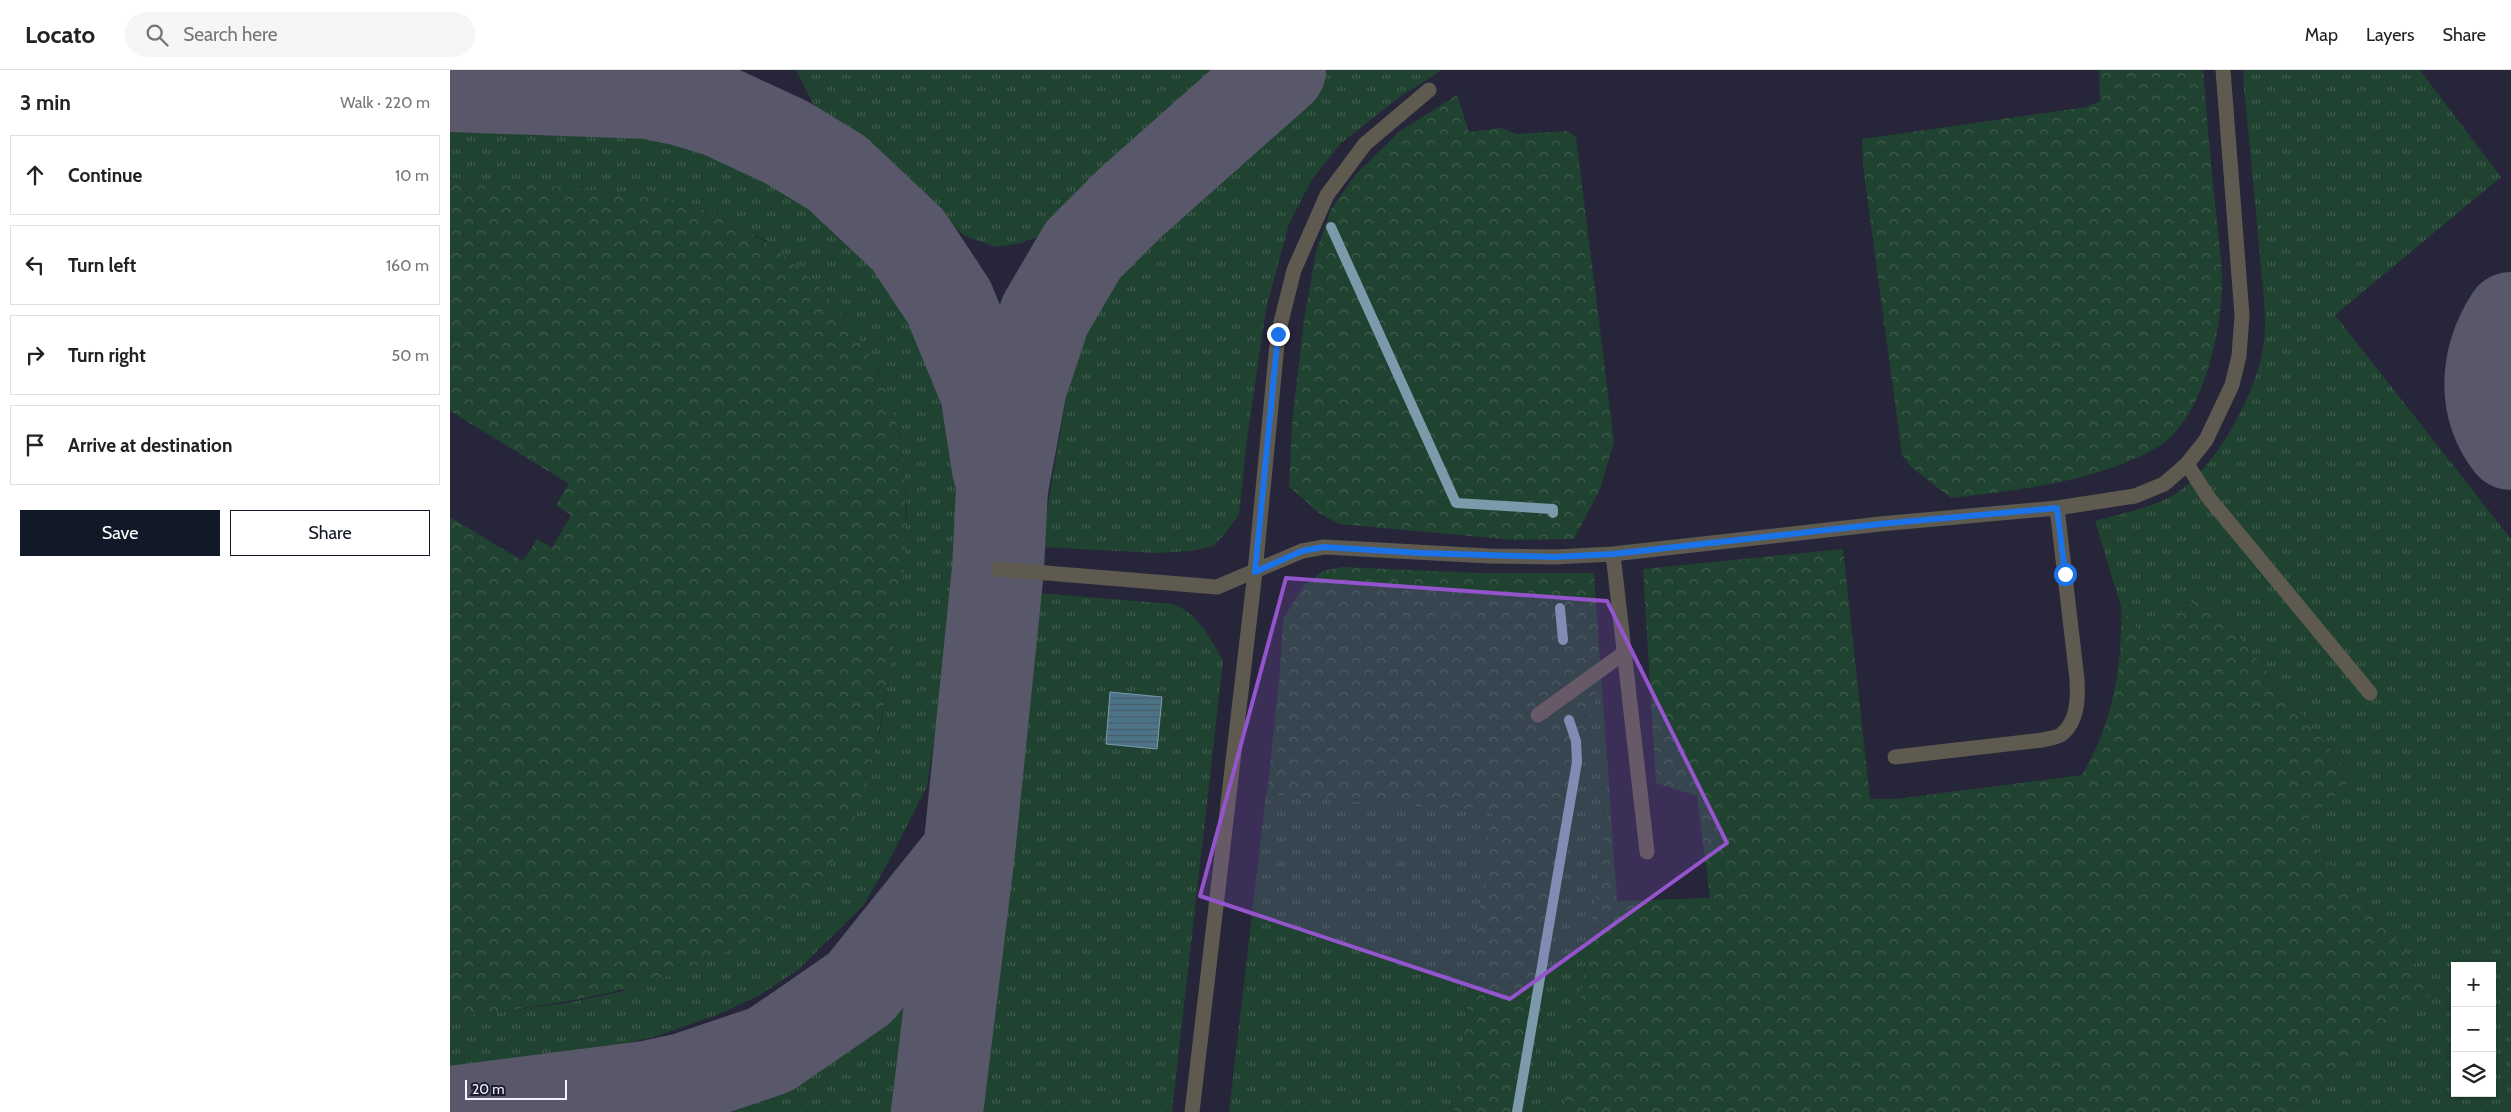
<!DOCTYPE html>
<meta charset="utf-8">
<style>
:root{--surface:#fff;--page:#f6f6f6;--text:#222;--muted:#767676;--line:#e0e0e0;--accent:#111827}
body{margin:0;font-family:Cabin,sans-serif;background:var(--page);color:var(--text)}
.controls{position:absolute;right:15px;bottom:15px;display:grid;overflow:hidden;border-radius:0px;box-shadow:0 1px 4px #0004}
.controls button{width:45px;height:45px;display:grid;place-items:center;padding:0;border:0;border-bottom:1px solid var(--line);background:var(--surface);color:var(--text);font:25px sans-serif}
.scale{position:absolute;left:15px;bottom:12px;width:102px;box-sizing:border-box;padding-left:5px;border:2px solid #f3f3fe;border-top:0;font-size:14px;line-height:18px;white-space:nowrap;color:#f3f3fe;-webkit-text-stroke:4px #1d1c30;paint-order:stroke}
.stop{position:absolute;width:15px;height:15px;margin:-11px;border:4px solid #1a73e8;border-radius:50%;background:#fff}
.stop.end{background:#1a73e8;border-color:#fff;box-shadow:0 1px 5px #0008}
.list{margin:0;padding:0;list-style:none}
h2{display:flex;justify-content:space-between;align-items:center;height:65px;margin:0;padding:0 20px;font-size:21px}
h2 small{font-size:16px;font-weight:400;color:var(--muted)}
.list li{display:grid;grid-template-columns:32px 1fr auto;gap:15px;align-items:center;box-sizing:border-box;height:80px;margin:0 10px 10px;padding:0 10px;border:1px solid var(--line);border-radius:0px}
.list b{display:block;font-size:19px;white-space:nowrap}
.list em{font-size:16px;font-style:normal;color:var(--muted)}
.actions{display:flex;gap:10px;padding:15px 20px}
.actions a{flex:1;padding:11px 0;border:1px solid var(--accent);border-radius:0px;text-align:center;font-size:18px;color:var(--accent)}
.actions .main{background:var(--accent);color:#fff}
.icon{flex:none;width:28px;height:28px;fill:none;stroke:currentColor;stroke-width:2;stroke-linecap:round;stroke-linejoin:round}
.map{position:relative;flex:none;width:2061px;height:1042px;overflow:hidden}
header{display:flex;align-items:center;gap:30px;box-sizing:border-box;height:70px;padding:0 25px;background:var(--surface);border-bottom:1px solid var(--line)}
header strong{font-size:24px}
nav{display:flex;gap:28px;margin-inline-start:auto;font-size:18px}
.search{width:350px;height:45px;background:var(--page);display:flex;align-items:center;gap:12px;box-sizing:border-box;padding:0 18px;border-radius:28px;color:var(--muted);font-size:19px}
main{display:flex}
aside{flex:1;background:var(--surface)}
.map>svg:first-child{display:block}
</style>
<header>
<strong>Locato</strong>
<div class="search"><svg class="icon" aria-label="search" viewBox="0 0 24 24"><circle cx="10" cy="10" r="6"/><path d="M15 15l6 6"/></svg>Search here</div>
<nav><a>Map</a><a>Layers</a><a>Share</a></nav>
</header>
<main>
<aside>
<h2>3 min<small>Walk · 220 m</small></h2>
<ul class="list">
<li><svg class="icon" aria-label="ahead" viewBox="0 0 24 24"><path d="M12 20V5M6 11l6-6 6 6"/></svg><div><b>Continue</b></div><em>10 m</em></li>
<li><svg class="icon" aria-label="left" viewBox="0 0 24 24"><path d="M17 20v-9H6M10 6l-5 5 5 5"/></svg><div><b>Turn left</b></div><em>160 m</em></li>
<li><svg class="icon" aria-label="right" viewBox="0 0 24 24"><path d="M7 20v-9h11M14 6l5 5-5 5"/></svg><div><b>Turn right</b></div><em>50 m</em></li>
<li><svg class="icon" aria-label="arrive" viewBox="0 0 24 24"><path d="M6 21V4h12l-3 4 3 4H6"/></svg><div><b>Arrive at destination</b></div></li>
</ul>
<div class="actions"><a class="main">Save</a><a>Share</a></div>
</aside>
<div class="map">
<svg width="2061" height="1042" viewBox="0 0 2061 1042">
<defs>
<pattern id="grass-tufts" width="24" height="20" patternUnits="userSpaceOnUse" patternTransform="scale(1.25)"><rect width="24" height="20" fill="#204230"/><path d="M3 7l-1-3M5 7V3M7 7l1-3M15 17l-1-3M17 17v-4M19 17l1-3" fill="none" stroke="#415e4f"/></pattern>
<pattern id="forest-crowns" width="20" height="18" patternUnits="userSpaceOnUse" patternTransform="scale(1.25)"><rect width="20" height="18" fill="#204230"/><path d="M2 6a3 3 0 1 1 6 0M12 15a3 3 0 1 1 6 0" fill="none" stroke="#415e4f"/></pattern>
<pattern id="water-rules" width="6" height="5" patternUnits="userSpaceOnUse" patternTransform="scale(1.25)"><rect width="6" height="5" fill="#4b7489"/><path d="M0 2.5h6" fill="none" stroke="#4a5c67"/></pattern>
</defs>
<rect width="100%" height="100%" fill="#26253a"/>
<path fill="url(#grass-tufts)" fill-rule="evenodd" d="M 346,0 L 775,0 L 650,115 L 608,159 L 572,173 L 546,177 L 515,166 L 471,129 L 424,80 L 392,52 L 367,41 Z
M 877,0 L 992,0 L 950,27 L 891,73 L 861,111 L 839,154 L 816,239 L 797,369 L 789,445 L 773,466 L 763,476 L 741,481 L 706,483 L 593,477 L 598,434 L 619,311 L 636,257 L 658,217 L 687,179 Z
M 1794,0 L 1970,0 L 2051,107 L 1885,245 L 2061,469 L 2061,1042 L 1841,1042 L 1988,920 L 1848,757 L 1903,708 L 1754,523 L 1697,571 L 1671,537 L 1645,451 C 1669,444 1696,439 1718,428 C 1762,407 1810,319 1814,271 C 1817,244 1812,214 1810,187 C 1805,128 1799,69 1793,10 ZM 2005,896 L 2042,896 L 2042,1023 L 2005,1023 Z
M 0,55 L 103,59 L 196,67 L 251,82 L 308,105 L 368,140 L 403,172 L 433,211 L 462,257 L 485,314 L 500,368 L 506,421 L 506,478 L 492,619 L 477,716 L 439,791 L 413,836 L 348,900 L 308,926 L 267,945 L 207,966 L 124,987 L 0,1001 L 0,948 L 117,933 L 174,921 L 406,744 L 430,662 L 446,564 L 457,441 L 451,368 L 428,301 L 315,170 L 261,142 L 207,126 L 0,108 Z
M 588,523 L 723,534 C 749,544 760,568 773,591 L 722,1042 L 526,1042 Z
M 1151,605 L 1160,729 L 1113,1042 L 1077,1042 L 1122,717 L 1128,701 Z
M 816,724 L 1042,743 L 1004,1042 L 779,1042 Z
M 458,912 L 444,1042 L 259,1042 L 330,1016 L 401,966 Z"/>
<path fill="url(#forest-crowns)" d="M 1649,0 L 1753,0 C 1757,48 1761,96 1766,143 C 1768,166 1772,189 1772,211 C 1772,261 1753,352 1706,378 C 1646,412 1569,420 1501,428 L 1461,397 L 1452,385 L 1413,96 L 1412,69 L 1636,37 L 1650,31 Z
M 1007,25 L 1019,62 L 1052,58 L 1066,64 L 1117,61 L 1126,67 L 1164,372 L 1150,419 L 1124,469 L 1064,470 L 889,454 L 866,441 L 839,416 L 842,353 L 854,250 L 866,182 L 881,139 L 906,104 L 950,61 Z
M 0,108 C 48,111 96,115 143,120 C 165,122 187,122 208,126 C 326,151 423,249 450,366 C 453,378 453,390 454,402 C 459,463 453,528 442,588 C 428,672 415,772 349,832 C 253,919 123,932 0,948 L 0,447 L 73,491 L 87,469 L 102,478 L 121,445 L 106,435 L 119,414 L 0,341 Z
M 1393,479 L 1420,729 L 1446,729 L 1632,705 C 1662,656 1673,595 1671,537 L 1697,571 L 1754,523 L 1903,708 L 1849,758 L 1988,920 L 1841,1042 L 1113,1042 L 1160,729 L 1167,831 L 1260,828 L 1247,726 L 1206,713 L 1193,499 Z
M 892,497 L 1029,503 L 1144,503 L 1151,605 L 1128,701 L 1122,717 L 1077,1042 L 1004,1042 L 1042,743 L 817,724 L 830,601 L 833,549 L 854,515 L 873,501 Z"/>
<path fill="url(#water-rules)" stroke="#7d9aac" d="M 660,622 L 712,627 L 707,679 L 656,674 Z"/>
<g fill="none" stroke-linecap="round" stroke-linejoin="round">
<path stroke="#7d9aac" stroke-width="10" d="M 881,157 L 1006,433 L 1103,439 L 1103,443
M 1110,538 L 1113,570
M 1067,1042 L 1127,692 L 1126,671 L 1119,650"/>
<path stroke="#58586a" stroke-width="92" d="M 0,16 L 198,23 L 232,30 L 269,41 L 336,72 L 387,103 L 458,170 L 499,232 L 536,322 L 548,399
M 2061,248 C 2036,287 2031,335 2061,374
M 0,1042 L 197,1017 L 234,1009 L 320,980 L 410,918 L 519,782
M 487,1042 L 519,782 L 548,499 L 552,419 L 571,317 L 595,245 L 633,180 L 679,134 L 830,0"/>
<path stroke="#5e5a50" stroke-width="15" d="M 1737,394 L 1758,427 L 1920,623
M 1163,484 L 1197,782
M 548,499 L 767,517 L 852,481 L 874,477 L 1039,486 L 1104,487 L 1163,484 L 1430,454 L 1607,438 L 1685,426 L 1714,414 L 1737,394 L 1756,370 L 1782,315 L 1789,286 L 1792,245 L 1773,0
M 1088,645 L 1174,583
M 1445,687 L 1593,670 C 1599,668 1607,668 1612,664 C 1628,651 1628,628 1627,609 L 1607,438
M 742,1042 L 805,502 L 828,264 L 844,200 L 877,125 L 915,74 L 979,20"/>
</g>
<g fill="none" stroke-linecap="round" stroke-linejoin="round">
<path stroke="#1a73e8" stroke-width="6" d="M 828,264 L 805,502 L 852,481 L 874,477 L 971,483 L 1104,487 L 1163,484 L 1430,454 L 1607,438 L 1615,504"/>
</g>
<path fill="#9354cc" fill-opacity="0.2" stroke="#9354cc" stroke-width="4" stroke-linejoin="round" d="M 836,508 L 1157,531 L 1277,773 L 1060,929 L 750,826 Z"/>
</svg>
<div class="controls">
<button>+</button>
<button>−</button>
<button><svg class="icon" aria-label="layers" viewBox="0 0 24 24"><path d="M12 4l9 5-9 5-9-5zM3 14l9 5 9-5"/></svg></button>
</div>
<div class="scale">20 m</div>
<div class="stop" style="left:1615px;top:504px"></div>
<div class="stop end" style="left:828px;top:264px"></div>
</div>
</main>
